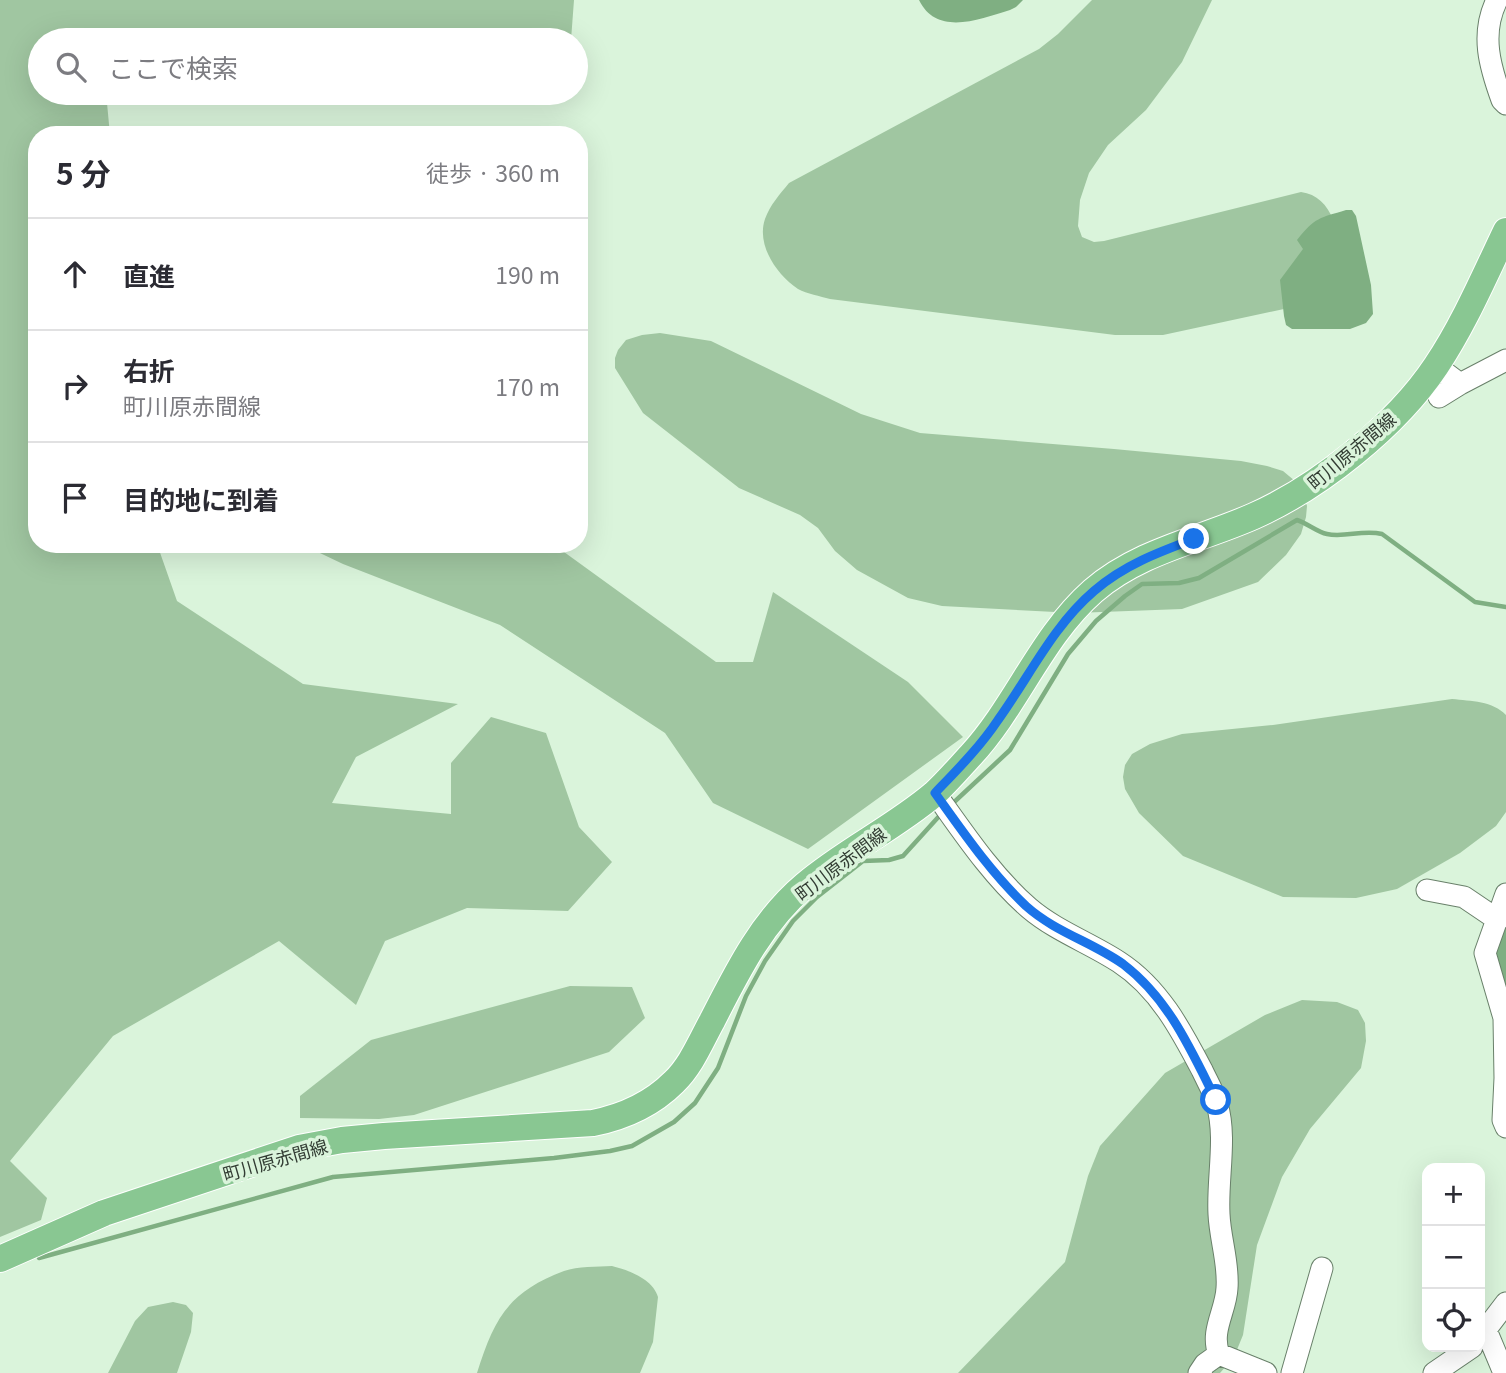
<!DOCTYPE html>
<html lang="ja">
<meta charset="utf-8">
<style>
:root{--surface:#fff;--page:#f7f7f7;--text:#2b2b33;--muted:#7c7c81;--line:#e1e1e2}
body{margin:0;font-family:Georgia,"Noto Sans JP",serif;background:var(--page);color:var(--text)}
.controls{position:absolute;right:21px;bottom:21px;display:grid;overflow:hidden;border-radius:14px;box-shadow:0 7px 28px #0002}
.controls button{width:63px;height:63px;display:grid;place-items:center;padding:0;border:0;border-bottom:2px solid var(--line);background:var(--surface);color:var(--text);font:35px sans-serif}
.stop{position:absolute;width:21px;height:21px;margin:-16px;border:5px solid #1a73e8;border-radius:50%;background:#fff}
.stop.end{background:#1a73e8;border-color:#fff;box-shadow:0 2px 7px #0008}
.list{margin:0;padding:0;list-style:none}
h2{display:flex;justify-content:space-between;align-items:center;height:91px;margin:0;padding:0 28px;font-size:30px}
h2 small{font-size:23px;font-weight:400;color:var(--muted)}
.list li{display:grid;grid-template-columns:46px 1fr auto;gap:21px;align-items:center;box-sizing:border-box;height:112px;padding:0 28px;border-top:2px solid var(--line)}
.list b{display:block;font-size:26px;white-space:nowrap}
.list p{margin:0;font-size:23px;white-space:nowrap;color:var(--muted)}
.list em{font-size:23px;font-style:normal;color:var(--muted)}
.icon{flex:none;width:38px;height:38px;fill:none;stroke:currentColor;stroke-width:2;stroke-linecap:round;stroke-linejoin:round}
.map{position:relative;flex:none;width:1506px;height:1373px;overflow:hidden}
.search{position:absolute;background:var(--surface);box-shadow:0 7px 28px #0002;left:28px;top:28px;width:560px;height:77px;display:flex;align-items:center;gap:18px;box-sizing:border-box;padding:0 24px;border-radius:38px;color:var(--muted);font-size:26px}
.panel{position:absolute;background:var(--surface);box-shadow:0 7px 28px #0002;left:28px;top:126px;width:560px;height:427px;border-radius:28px}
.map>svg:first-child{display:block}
</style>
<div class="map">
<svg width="1506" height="1373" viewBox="0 0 1506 1373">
<rect width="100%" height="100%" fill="#daf4db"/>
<path fill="#a0c6a1" d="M 0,0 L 574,0 L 571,40 L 40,40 L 40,93 L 185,93 L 107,103 L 110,135 L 37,135 L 37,544 L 157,544 L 177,601 L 303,684 L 458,704 L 356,757 L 332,803 L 451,814 L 451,763 L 491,717 L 546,733 L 579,827 L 612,862 L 568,911 L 467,908 L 385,941 L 356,1005 L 279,941 L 113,1036 L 10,1161 L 47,1198 L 41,1220 L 0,1237 Z
M 1092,0 L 1212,0 L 1182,62 L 1146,110 L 1108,145 L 1089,173 L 1080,200 L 1078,226 L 1082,237 L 1094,242 L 1104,241 L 1301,192 C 1317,194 1327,205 1333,219 L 1298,306 L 1163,335 L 1115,335 L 830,299 C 820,296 807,294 798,289 C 777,275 756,245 765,219 C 770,205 780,194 789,183 L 1039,49 L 1058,34 Z
M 660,333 L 711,341 L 861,414 L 920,433 L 1114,449 L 1241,461 L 1267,466 L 1283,471 L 1295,481 L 1302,491 L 1307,506 L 1306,517 L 1301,534 L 1286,555 L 1258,582 L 1182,609 L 1075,613 L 942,606 L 908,598 L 857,570 L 835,551 L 818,528 L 800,515 L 739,488 L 643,413 L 615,368 L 615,358 L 618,350 L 626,340 L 642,335 Z
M 301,544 L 553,544 L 716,662 L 753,662 L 773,592 L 908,682 L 963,737 L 808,849 L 713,803 L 665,733 L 500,625 L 343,564 Z
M 1452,699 C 1471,701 1493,701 1506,715 L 1506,812 L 1496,826 L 1460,853 L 1397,889 L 1356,898 L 1283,897 L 1183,856 L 1139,813 L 1125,789 L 1123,777 L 1125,765 L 1132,754 L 1150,744 L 1182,734 L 1273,725 Z
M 570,986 L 632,987 L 645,1018 L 609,1052 L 414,1115 L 379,1119 L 300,1118 L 300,1096 L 371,1040 Z
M 1302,1000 L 1337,1002 L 1358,1010 L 1365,1023 L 1366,1041 L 1361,1068 L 1310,1129 L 1282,1177 L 1257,1245 L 1243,1335 L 1234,1357 L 1220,1373 L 958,1373 L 1065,1262 L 1088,1176 L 1100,1146 L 1165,1073 L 1265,1015 Z
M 612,1266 C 628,1270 653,1279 658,1297 L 653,1342 L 640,1373 L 477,1373 C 494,1319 508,1292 564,1271 C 578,1266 597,1267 612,1266 Z
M 173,1302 L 186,1305 L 193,1313 L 191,1332 L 177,1373 L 108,1373 L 135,1321 L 148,1307 Z"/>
<path fill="#7faf82" d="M 919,0 L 1023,0 L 1016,7 L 1010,10 C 980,19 937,37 919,0 Z
M 1346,210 L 1352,210 L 1356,216 L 1371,285 L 1373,314 L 1366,323 L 1350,329 L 1292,329 L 1286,325 L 1284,316 L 1280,280 L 1303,249 L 1297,240 C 1315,217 1320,218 1346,210 Z"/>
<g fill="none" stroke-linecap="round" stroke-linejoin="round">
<path stroke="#7faf82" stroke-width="4.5" d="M 951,805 L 1010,750 L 1068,654 L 1096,621 L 1125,596 L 1142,584 L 1179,583 L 1199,578 L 1297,520 C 1307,523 1317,532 1327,534 C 1345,538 1363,529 1382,534 L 1475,602 L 1506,607
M 39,1258 L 333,1177 L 554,1158 L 610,1151 L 632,1146 L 674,1122 L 695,1103 L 718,1068 L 746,996 L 765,961 L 793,921 L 817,897 L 863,861 L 889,860 L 903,856 L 942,813"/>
<path stroke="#7faf82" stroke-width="26" d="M 1506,936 L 1502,938 C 1494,957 1501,974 1506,994"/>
<defs>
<path id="minor" d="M 1497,0 C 1480,34 1490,67 1502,100 L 1506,104
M 1436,366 L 1460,384 L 1506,360
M 1439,397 L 1460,384
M 935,793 C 963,832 992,876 1029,908 C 1056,931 1090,943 1119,962 C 1159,988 1181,1030 1202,1070 C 1207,1081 1214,1092 1217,1104 C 1227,1138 1217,1178 1219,1214 C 1220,1239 1229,1263 1227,1288 C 1226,1311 1210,1331 1219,1354
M 1427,890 L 1464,897 L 1498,920
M 1506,894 L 1485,953 L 1504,1018 L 1505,1078 L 1503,1120 L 1506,1127
M 1486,1330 L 1504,1373
M 1480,1337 L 1506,1303
M 1199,1373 L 1205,1364 L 1219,1354 L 1266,1373
M 1292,1373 L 1322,1268
M 1434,1373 L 1472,1347"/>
<path id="major" d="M 0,1259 L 104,1213 L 299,1148 L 342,1140 L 384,1136 L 593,1123 C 623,1117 651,1105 674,1082 C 691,1066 701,1041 712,1021 C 737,972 762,921 805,885 C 845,851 894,828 934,794 C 947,782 959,768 971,755 C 1017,705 1041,637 1093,591 C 1139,551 1200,540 1254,516 C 1319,487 1396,426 1436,366 C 1464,324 1484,277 1506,231"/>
</defs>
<use href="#minor" stroke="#69806a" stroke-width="23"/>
<use href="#major" stroke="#fff" stroke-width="28"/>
<use href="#minor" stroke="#fff" stroke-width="21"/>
<use href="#major" stroke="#89c792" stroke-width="26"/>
</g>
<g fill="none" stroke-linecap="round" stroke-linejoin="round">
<path stroke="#1a73e8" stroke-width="9" d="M 1194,539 C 1159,552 1124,565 1094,591 C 1053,626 1029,677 998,720 C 980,747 957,770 935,793 C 963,832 991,873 1026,906 C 1055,932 1092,942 1123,964 C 1169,999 1191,1050 1216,1100"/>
</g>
<g text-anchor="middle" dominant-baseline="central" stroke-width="7" stroke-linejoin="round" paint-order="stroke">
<g font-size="18" fill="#323c33" stroke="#daf4db">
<text transform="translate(1351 450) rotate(-40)">町川原赤間線</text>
<text transform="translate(840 863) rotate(-37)">町川原赤間線</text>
<text transform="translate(275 1159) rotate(-16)">町川原赤間線</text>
</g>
</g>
</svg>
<div class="controls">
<button>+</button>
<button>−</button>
<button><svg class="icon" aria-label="locate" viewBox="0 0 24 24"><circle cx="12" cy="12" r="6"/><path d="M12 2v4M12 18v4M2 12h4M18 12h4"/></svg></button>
</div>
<div class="stop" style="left:1216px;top:1100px"></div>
<div class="stop end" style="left:1194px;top:539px"></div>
<div class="search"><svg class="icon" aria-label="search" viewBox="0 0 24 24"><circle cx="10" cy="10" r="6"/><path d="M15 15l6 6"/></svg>ここで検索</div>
<section class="panel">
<h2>5 分<small>徒歩 · 360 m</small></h2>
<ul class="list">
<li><svg class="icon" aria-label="ahead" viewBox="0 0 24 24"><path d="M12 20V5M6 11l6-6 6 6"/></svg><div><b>直進</b></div><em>190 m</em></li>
<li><svg class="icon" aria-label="right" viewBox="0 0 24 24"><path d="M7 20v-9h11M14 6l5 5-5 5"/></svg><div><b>右折</b><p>町川原赤間線</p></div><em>170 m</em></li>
<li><svg class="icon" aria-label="arrive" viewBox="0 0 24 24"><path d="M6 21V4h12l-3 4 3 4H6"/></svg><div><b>目的地に到着</b></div></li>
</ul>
</section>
</div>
